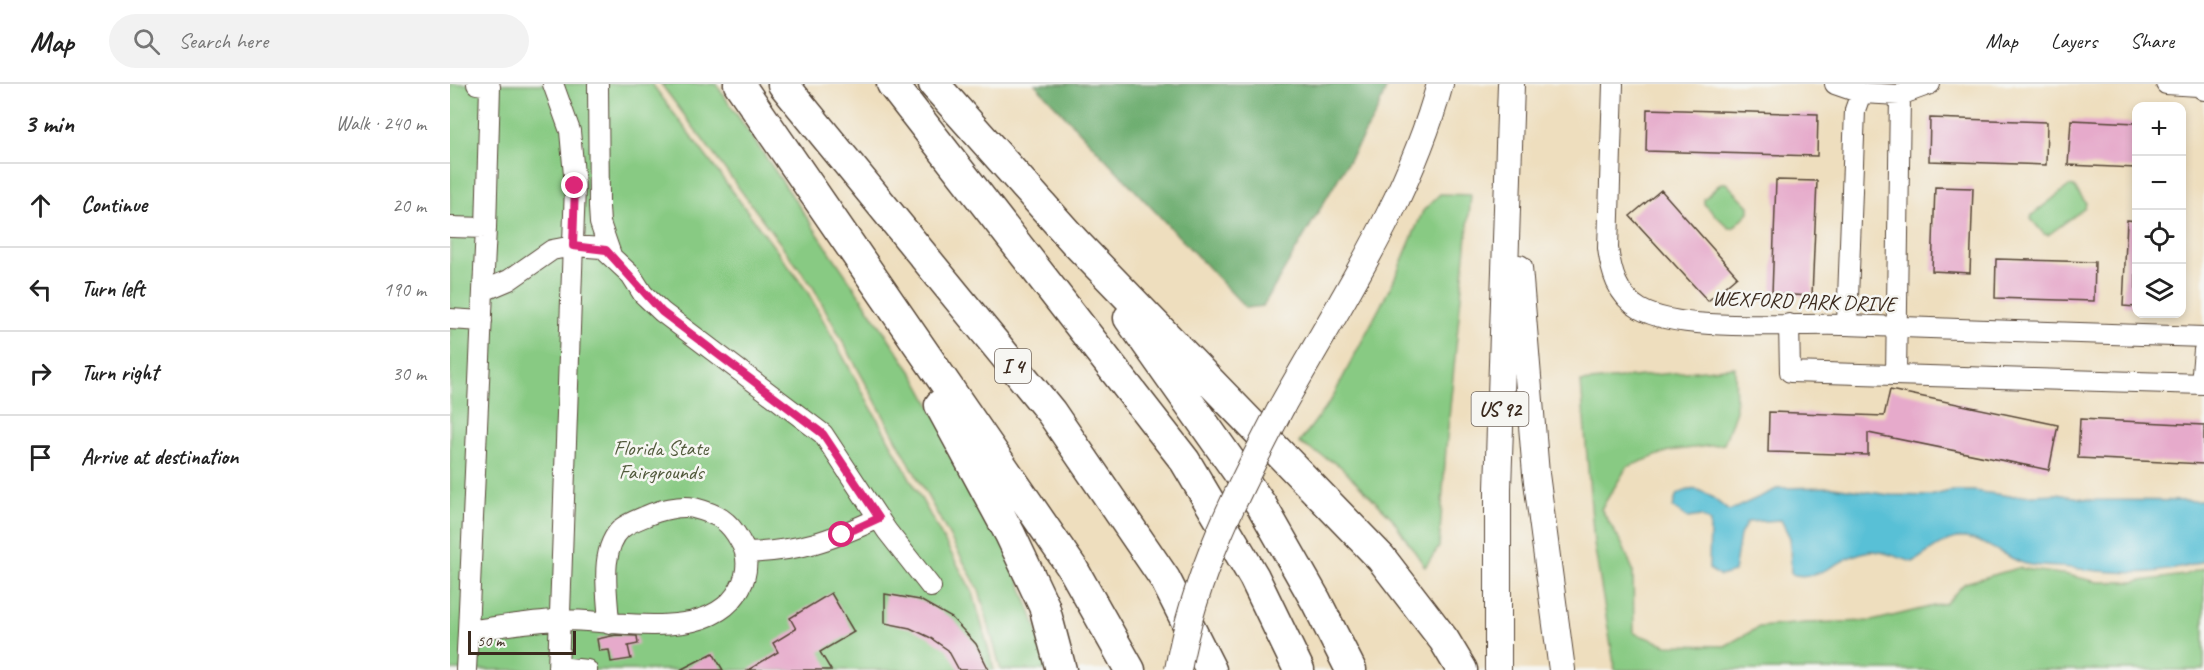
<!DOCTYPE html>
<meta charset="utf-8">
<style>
:root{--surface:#fff;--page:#f2f2f2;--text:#222;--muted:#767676;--line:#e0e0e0}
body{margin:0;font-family:Caveat,sans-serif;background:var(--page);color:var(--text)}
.controls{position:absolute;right:18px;top:18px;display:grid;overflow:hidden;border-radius:12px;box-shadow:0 3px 9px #0003}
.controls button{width:54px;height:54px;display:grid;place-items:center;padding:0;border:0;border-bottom:2px solid var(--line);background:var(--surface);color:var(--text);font:30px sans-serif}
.scale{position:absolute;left:18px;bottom:15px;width:108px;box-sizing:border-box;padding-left:6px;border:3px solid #3b2a1e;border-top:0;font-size:16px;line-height:21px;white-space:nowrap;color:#3b2a1e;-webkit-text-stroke:4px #f6f6f2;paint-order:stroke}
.stop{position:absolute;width:18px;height:18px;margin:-14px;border:4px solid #db2777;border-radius:50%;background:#fff}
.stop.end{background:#db2777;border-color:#fff;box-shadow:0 2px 6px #0008}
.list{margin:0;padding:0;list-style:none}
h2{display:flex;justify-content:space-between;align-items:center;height:78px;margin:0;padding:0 24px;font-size:26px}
h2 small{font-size:20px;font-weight:400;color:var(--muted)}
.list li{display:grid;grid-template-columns:39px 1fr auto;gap:18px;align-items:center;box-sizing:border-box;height:84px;padding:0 24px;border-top:2px solid var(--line)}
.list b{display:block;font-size:22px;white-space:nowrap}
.list em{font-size:20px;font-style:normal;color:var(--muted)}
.icon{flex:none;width:33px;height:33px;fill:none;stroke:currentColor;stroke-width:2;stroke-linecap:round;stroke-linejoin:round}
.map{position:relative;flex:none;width:1754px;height:586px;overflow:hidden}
header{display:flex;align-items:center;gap:36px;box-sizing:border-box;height:84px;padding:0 30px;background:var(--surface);border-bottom:2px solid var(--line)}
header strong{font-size:28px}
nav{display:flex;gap:33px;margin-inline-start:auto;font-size:21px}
.search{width:420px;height:54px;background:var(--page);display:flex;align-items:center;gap:15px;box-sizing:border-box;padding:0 21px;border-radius:33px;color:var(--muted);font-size:22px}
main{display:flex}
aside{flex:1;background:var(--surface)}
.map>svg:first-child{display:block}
</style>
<header>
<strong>Map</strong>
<div class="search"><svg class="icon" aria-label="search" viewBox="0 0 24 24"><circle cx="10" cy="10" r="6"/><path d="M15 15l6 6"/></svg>Search here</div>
<nav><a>Map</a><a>Layers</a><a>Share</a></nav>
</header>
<main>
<aside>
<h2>3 min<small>Walk · 240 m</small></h2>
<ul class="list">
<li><svg class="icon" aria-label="ahead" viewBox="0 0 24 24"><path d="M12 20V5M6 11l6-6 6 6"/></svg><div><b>Continue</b></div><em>20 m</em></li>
<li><svg class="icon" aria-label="left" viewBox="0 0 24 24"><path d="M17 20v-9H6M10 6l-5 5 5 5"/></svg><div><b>Turn left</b></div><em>190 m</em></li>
<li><svg class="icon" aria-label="right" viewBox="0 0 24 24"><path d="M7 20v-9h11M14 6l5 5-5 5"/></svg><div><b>Turn right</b></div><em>30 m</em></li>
<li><svg class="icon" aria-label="arrive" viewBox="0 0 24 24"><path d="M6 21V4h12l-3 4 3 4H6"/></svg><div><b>Arrive at destination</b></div></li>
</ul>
</aside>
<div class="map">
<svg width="1754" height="586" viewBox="0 0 1754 586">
<rect width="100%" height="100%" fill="#f6f6f2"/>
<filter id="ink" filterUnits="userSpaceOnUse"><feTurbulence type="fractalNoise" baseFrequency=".0167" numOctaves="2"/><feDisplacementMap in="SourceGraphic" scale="12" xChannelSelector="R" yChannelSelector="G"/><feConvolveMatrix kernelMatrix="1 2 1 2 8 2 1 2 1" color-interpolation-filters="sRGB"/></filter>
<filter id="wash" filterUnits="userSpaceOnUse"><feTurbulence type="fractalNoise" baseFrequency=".008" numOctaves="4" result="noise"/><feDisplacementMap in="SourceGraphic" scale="24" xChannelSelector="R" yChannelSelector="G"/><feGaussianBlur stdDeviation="1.35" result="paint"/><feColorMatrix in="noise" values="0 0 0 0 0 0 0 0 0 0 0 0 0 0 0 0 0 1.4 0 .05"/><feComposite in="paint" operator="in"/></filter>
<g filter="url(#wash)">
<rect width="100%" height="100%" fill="#eedebe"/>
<path fill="#88ca83" stroke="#627a50" stroke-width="1.5" d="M 0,0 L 202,0 L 357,207 L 523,509 L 544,586 L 0,586 Z
M 211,0 L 266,0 L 465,293 L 553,453 L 602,586 L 551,586 L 529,506 L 363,203 Z
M 1271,99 L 1276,99 L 1299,122 L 1299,128 L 1283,144 L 1279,144 L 1254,120 L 1254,115 Z
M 1619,102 L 1624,103 L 1636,119 L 1635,124 L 1598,151 L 1594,150 L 1581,135 L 1582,131 Z
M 990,110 L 1021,111 L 996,364 L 989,463 L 975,483 L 942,434 L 889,381 L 849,359 L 881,316 L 943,198 L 973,127 Z
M 1285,283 L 1286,326 L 1274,360 L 1219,367 L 1177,383 L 1151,425 L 1172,460 L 1183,486 L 1184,549 L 1217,561 L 1275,562 L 1309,543 L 1356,539 L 1422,537 L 1496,519 L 1515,499 L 1568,484 L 1618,491 L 1648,498 L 1684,498 L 1734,491 L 1754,484 L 1754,586 L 1165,586 L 1144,460 L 1131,298 Z"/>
<path fill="#6eae71" stroke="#546c48" stroke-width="1.5" d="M 585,0 L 938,0 L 925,32 L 813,222 L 796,224 Z"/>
<path fill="#59c0d6" stroke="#4a757a" stroke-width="1.5" d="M 1383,403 L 1440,411 L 1480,412 L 1500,407 L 1524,407 L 1560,412 L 1607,410 L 1642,416 L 1754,417 L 1754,477 C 1708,494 1661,489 1613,483 C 1601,482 1588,483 1576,480 C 1554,474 1530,451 1507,454 C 1491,457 1477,470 1463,478 C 1451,475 1433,466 1421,467 C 1392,470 1371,499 1341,490 L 1340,454 L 1331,436 L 1297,438 L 1290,451 L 1284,488 L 1270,492 L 1259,485 L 1260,438 L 1251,432 L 1238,434 L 1223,424 L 1226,412 C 1248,396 1261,413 1279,427 L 1329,404 Z"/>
<g id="blocks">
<path fill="#e6aacb" d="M 1197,25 L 1368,30 L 1367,72 L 1196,67 Z
M 1480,34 L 1597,38 L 1596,81 L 1479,77 Z
M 1621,36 L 1686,39 L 1686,84 L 1618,81 Z
M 1326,96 L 1367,97 L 1362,212 L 1322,210 Z
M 1485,103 L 1523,104 L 1520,189 L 1482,187 Z
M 1211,106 L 1287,192 L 1258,217 L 1180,132 Z
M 1677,136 L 1686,137 L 1686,223 L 1673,222 Z
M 1546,175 L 1645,178 L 1644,217 L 1545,214 Z
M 1440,306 L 1608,341 L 1599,386 L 1418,349 L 1418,371 L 1318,368 L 1319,328 L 1434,332 Z
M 1630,335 L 1754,341 L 1754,380 L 1628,374 Z
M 381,509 L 404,548 L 370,568 L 381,586 L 298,586 L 328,568 L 323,559 L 346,545 L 340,534 Z
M 435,510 L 470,516 L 502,534 L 526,560 L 539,586 L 509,586 L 498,566 L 479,553 L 460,544 L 435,539 Z
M 166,551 L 187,552 L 188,560 L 178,562 L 181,575 L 161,578 L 159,566 L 149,567 L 147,555 Z
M 263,569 L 273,586 L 230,586 Z"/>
</g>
</g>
<g filter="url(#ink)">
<use href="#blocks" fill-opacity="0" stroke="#564536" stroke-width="1.5"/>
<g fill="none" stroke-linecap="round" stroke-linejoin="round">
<defs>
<path id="minor" d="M 27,0 L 40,2 L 36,144
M 103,0 L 120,47 L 125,102 L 108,586
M 148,0 L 149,123 L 150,139 L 161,171
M 1163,0 L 1158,164 C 1161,187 1167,212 1190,225 C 1231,249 1345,239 1396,241 C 1515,245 1635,250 1754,253
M 1385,0 L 1411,9 L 1450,11 L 1480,0
M 1716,0 L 1748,2 L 1754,6
M 0,143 L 36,144 L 33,207 L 59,196 L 102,166 L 123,162 L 152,164 L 181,191 L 193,210 L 212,228 L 373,350 L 437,447 L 481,503
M 33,207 L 18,547 C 48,543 78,537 108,536 C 160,534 260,562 290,504 C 298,490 299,471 290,457 C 279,436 267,430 244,424 C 231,421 209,426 196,432 C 189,435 178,439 172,444 C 148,466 158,511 159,540
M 0,235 L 32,237
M 1339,240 L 1340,288 L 1754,300
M 1397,241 L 1405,26 L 1411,9
M 1446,291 L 1450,11
M 1751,300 L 1754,266
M 295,469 C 350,467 379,457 429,434
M 108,583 L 137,586
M 16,586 L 18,547"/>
<path id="major" d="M 1069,184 L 1086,390 L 1112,586
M 832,322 C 890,218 959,116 990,0
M 1048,586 L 1048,405 L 1061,0"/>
<path id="highway" d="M 289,0 L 623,485 L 680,586
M 333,0 L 601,328 L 715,495 L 761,586
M 442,0 L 735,377 L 804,493 L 849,586
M 484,0 L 625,158 L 931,474 L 994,556 L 1012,586
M 679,234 L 812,422 L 866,517 L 901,586
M 490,321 L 560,450 L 594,522 L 611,586"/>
</defs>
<use href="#minor" stroke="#564536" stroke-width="22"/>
<use href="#major" stroke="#564536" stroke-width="28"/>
<use href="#highway" stroke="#564536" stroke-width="33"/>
<use href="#minor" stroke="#fff" stroke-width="20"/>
<use href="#major" stroke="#fff" stroke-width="26"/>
<use href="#highway" stroke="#fff" stroke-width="30"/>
<defs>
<path id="major-bridge" d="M 728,586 C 744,491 787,407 832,322"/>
</defs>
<use href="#major-bridge" stroke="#564536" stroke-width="28" stroke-linecap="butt"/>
<use href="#major-bridge" stroke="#fff" stroke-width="26"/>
</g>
</g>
<g fill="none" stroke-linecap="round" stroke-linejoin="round" filter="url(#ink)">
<path stroke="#db2777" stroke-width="8" d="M 125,102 L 123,162 L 156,166 L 212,228 L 373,350 L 429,434 L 392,451"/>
</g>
<g text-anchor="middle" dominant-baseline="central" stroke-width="5" stroke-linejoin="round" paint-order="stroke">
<g fill="#f6f6f2" stroke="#73675e" stroke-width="1.5">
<rect x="545" y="265" width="36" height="34" rx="4.5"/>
<rect x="1021.5" y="308" width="57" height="34" rx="4.5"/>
</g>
<g font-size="20" font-weight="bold" fill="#3b2a1e">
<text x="563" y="282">I 4</text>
<text x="1050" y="325">US 92</text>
</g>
<g font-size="21" fill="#3b2a1e" stroke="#f6f6f2">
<text transform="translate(1354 217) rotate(2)">WEXFORD PARK DRIVE</text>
</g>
<g font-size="21" fill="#525a3c" stroke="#f6f6f2">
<text x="211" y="364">Florida State<tspan x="211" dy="24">Fairgrounds</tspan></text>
</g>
</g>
</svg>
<div class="controls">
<button>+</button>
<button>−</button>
<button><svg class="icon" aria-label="locate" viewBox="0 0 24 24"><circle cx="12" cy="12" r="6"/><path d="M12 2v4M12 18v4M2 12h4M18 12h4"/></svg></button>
<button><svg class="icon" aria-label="layers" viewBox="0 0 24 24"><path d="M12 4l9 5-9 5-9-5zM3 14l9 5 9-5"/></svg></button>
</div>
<div class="scale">50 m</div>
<div class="stop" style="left:392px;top:451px"></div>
<div class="stop end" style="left:125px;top:102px"></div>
</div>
</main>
